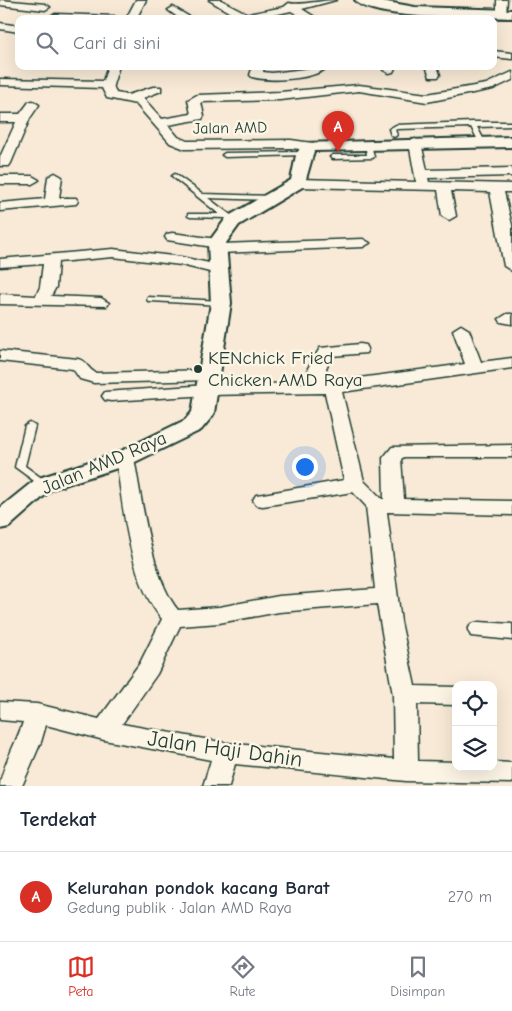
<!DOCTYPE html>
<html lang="id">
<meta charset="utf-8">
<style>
:root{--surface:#fff;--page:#f6f6f7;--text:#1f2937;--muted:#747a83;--line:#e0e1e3;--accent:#d93025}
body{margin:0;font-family:"Comic Neue",sans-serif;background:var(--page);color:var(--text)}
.controls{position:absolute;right:15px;bottom:15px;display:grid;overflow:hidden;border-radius:10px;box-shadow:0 5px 20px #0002}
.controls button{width:45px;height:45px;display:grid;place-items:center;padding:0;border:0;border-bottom:1px solid var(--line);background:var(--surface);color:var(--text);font:25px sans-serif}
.you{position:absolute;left:304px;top:466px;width:18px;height:18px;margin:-12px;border:4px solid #fff;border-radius:50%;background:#1a73e8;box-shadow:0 0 0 8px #1a73e833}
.badge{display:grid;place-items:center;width:32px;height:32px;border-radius:50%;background:var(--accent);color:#fff;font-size:16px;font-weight:700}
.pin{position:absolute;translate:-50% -41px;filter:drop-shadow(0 1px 2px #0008)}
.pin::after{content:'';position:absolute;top:26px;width:18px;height:15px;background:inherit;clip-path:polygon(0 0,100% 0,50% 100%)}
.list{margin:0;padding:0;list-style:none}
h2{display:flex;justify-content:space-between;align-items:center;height:65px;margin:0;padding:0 20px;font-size:21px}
h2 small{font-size:16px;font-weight:400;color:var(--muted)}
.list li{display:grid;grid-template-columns:32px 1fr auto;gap:15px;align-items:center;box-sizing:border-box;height:90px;padding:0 20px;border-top:1px solid var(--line)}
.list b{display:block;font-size:19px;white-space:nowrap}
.list p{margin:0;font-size:16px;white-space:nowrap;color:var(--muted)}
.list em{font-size:16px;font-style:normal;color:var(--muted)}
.icon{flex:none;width:28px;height:28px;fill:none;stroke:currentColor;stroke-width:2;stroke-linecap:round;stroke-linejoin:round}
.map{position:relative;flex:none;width:512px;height:786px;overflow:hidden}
.search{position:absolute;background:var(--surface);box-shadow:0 5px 20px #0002;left:15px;right:15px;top:15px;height:55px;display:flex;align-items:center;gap:12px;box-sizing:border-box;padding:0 18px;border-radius:10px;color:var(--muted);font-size:19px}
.sheet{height:155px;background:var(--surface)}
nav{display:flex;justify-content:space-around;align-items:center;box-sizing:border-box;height:70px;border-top:1px solid var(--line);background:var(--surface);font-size:14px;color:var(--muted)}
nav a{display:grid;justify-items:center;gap:2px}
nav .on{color:var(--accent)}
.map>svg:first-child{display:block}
</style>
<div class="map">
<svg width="512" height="786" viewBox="0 0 512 786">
<rect width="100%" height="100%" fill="#f8ead6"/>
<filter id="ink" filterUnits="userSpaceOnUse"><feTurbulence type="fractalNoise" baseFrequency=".02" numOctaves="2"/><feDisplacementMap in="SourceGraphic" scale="10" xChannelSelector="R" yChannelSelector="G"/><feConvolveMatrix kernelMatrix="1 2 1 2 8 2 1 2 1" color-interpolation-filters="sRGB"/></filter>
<g filter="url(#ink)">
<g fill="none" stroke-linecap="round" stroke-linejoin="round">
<defs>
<path id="service" d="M 473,122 L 512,122 L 512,126 L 477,127 L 485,142 L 482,144 L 479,142 L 471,127 L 397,129 L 395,130 L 397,135 L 394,137 L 391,135 L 389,129 L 396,125 Z
M 368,142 L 371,144 L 374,157 L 373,158 L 333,159 L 330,157 L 333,155 L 367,155 L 365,144 Z
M 303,152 L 305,153 L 305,155 L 225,157 L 222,155 L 225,153 Z
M 175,174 L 203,194 L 272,196 L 275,198 L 272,200 L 208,198 L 236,219 L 237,221 L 233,223 L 225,218 L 190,217 L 188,216 L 188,214 L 219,214 L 173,177 L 172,176 Z
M 148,297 L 221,301 L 225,303 L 221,305 L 151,301 L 148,301 L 147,299 Z
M 30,423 L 35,426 L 25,466 L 47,482 L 49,484 L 44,487 L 41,486 L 15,467 L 25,426 Z"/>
<path id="minor" d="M 0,0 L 45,4 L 50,7 L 45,10 L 0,5 Z
M 136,0 L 146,0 L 136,19 L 126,19 Z
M 209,0 L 221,0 L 248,14 L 284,7 L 289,3 C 299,6 323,0 336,0 L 302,9 L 318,19 L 305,19 L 291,11 L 256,19 L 235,19 L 237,17 Z
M 497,0 L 507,0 L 506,15 L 497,13 Z
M 173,7 L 193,19 L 180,19 L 168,10 Z
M 56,14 L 114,16 L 119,19 L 52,19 L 52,15 Z
M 0,23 L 19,26 L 19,32 L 0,29 Z
M 493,51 L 512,53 L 512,59 L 493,57 Z
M 108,66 L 119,66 L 113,85 L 116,93 L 128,95 L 153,87 L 161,87 L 161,91 L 143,98 L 162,119 L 191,114 L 188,100 L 197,95 L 280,92 L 359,85 L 427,94 L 486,84 L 512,72 L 512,80 L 493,89 L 427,102 L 359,91 L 280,100 L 201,102 L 204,116 L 202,119 L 168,125 L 178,137 L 187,141 L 291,140 L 312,143 L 314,146 L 308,150 L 291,148 L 185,149 L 170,143 L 136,104 L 107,98 L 102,88 L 0,85 L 0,79 L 103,81 Z
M 253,66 L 264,66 L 263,72 L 272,73 L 329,66 C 316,80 270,82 252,77 L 250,75 Z
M 384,66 L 396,66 L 393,72 L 389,73 L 383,70 Z
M 426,66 L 437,66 L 440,75 L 438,77 L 430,77 Z
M 33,101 L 39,105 L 30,118 L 11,163 L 9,166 L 0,166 L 0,157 L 16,122 L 0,122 L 0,114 L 20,114 L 29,102 Z
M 415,139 L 421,143 L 427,170 L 512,168 L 512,176 L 428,178 L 429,182 L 512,184 L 512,192 L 504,192 L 512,225 L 512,271 L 504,266 L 490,192 L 451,191 L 456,216 L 449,220 L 442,216 L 438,190 L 298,187 L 291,183 L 298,179 L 416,182 L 409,143 Z
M 55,173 L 62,177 L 59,198 L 76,198 L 78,201 L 76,204 L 0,211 L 0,203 L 45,199 L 48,177 Z
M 0,176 L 32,176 L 39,180 L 32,184 L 0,184 Z
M 172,233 L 217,239 L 222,240 L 223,244 L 363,239 L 370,243 L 363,247 L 219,253 L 214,252 L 213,247 L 167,240 L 165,237 L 167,234 Z
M 113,249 L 181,257 L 223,266 L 226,269 L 218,274 L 181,265 L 113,257 L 58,262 L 56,287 L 51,296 L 101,298 L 109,303 L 107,306 L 0,304 L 0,294 L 36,296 L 40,287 L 43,264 L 0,267 L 0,259 Z
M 507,314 L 512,314 L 512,324 L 501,322 L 499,319 Z
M 461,325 L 469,330 L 481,362 L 512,358 L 512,368 L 342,392 L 364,481 L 382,499 L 384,499 L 383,458 L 392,447 L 512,445 L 512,457 L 404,457 L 401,459 L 404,499 L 512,501 L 512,515 L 387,512 L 401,622 L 415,686 L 456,687 L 456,705 L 417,704 L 418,761 L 456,762 L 456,767 L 493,767 L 493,762 L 512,763 L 512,783 L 406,781 L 235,764 L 229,786 L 203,786 L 211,760 L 104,740 L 46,725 L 41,742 L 22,786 L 0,786 C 0,771 18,739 23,722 L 0,720 L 0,702 L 37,704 L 99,719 L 140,663 L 162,619 C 129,580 123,507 116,458 L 118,454 L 132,454 L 134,458 C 142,500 151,577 178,610 L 219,607 L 279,596 L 375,589 L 366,506 L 353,492 L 263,506 L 256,505 L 253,500 L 256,495 L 263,494 L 344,480 L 325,393 L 208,395 L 111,401 L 105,400 L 102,396 L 105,392 L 208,385 L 312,383 L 308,368 L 320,348 L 360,344 L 366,345 L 368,349 L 366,353 L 332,356 L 326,368 L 329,382 L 465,364 L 453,330 ZM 377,604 L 393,695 L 394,759 L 226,743 L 122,724 L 157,674 L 180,626 L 219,623 L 279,612 Z
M 0,351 L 78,359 C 87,361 88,370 96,373 L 210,370 L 216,371 L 219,375 L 216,379 L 210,380 L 94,383 L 80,379 L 73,369 L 0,361 Z
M 479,622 L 512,624 L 512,640 L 471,636 L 468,630 L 471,624 Z"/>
<path id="tertiary" d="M 512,137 L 512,147 L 314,151 L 304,186 L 239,225 L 226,243 L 231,303 L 214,413 L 211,418 L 201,430 L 133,463 L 52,489 L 9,527 L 0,529 L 0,508 L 36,479 L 117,453 L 185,420 L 192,412 L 211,303 L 208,243 L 227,217 L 291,180 L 296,155 L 303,143 Z"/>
<path id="secondary" d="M 355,0 L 376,0 L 415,7 L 512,10 L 512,18 C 484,17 371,21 355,0 Z"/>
</defs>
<use href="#service" stroke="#1f3d34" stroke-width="3"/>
<use href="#minor" stroke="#1f3d34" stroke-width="3"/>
<use href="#tertiary" stroke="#1f3d34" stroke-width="4"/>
<use href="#secondary" stroke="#1f3d34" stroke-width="4"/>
<use href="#service" fill="#fcf5e5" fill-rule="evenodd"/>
<use href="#minor" fill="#fcf5e5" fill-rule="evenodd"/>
<use href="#tertiary" fill="#fcf5e5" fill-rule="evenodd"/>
<use href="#secondary" fill="#fcf5e5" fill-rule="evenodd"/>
</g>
</g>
<circle fill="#1f3d34" stroke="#fcf5e5" stroke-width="2" cx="198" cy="369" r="5"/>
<g text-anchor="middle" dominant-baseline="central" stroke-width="5" stroke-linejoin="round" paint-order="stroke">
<g font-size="16" fill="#1f3d34" stroke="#fcf5e5">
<text transform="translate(230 128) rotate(-1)">Jalan AMD</text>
</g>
<g font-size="19" fill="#1f3d34" stroke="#fcf5e5" text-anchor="start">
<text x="208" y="358">KENchick Fried<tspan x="208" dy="22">Chicken AMD Raya</tspan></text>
</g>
<g font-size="19" fill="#1f3d34" stroke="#fcf5e5">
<text transform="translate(104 463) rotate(-23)">Jalan AMD Raya</text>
</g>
<g font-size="22" fill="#1f3d34" stroke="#fcf5e5">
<text transform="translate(225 749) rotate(8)">Jalan Haji Dahin</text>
</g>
</g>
</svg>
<div class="controls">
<button><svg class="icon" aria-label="locate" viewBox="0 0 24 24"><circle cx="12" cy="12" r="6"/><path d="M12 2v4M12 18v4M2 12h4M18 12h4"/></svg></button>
<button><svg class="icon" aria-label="layers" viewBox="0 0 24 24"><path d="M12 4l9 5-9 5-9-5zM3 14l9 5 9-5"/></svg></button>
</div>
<div class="you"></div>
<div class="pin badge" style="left:338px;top:152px">A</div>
<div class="search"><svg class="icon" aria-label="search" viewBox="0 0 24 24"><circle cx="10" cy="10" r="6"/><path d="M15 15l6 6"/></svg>Cari di sini</div>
</div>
<section class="sheet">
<h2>Terdekat<small></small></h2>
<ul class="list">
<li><span class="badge">A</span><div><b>Kelurahan pondok kacang Barat</b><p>Gedung publik · Jalan AMD Raya</p></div><em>270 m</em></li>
</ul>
</section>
<nav>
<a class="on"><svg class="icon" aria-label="map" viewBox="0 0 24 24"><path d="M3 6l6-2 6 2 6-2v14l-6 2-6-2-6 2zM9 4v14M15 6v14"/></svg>Peta</a>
<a><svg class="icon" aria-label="directions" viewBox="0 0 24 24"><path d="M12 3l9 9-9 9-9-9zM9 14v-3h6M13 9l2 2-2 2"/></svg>Rute</a>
<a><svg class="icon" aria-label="saved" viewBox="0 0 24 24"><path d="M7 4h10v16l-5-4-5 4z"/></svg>Disimpan</a>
</nav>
